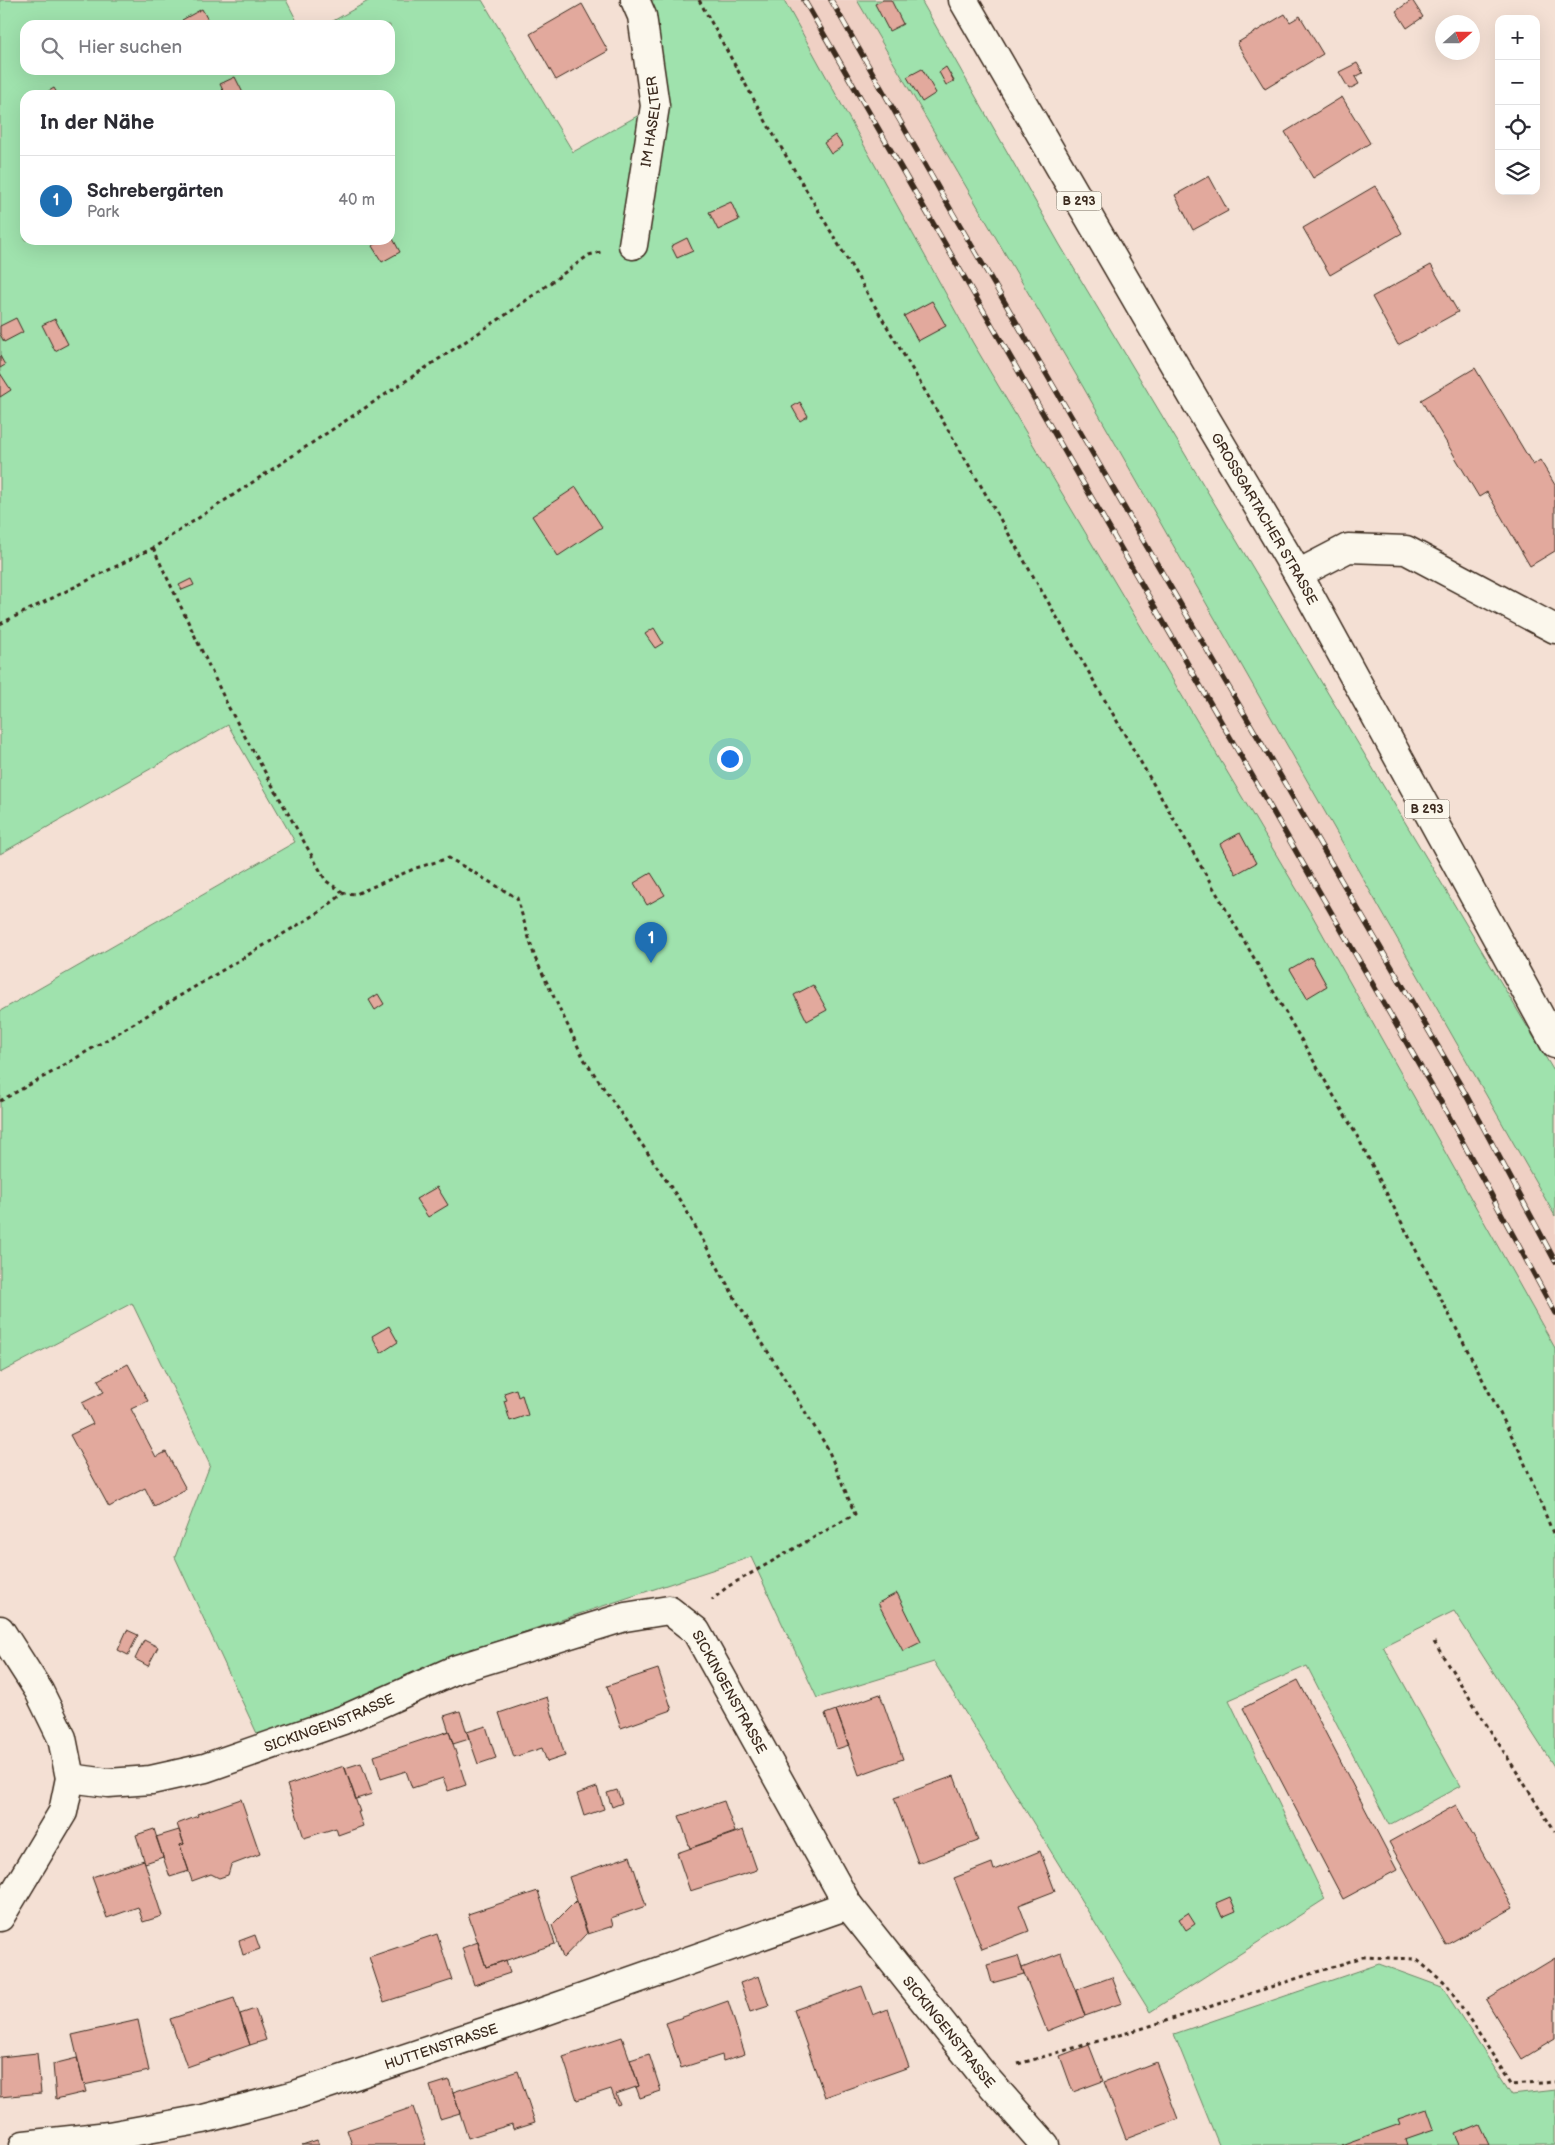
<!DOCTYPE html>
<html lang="de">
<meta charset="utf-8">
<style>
:root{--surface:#fff;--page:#f7f7f7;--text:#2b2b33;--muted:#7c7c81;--line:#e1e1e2;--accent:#1f6fb2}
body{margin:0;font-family:"Balsamiq Sans",sans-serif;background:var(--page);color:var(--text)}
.controls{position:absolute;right:15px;top:15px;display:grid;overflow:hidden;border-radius:10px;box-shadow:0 5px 20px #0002}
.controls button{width:45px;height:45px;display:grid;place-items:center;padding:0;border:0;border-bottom:1px solid var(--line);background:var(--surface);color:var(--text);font:25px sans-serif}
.compass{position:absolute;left:1435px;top:15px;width:45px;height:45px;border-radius:50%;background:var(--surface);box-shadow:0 5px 20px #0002;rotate:69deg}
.you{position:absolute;left:729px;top:758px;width:18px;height:18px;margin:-12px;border:4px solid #fff;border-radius:50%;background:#1a73e8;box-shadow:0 0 0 8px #1a73e833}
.badge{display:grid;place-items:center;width:32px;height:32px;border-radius:50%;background:var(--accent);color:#fff;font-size:16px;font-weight:700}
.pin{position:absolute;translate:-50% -41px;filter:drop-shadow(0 1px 2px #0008)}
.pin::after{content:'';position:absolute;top:26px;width:18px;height:15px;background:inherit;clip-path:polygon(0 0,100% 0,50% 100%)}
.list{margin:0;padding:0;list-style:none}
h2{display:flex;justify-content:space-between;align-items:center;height:65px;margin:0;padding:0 20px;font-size:21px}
h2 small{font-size:16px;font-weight:400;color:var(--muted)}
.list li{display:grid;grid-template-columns:32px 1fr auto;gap:15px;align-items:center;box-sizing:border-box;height:90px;padding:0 20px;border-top:1px solid var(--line)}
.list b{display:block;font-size:19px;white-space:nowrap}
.list p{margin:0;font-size:16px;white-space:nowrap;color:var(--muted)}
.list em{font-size:16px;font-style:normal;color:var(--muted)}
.icon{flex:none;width:28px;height:28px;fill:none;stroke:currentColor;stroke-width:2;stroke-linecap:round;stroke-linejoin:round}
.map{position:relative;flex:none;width:1555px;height:2145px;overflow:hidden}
.search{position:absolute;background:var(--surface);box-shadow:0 5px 20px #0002;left:20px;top:20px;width:375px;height:55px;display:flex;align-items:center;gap:12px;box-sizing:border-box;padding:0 18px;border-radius:15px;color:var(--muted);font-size:19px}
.panel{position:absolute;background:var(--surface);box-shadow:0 5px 20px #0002;left:20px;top:90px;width:375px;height:155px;border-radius:15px}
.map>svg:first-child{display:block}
</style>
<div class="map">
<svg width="1555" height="2145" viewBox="0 0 1555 2145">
<rect width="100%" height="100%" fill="#f4e0d4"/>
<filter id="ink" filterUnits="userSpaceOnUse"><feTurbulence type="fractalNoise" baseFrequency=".02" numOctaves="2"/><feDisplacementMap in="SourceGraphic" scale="10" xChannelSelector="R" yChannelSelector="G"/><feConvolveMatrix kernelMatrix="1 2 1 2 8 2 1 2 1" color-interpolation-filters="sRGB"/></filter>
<g filter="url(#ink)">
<path fill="#efd0c4" d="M 784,0 L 857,0 L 1082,385 L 1555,1216 L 1555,1348 L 1312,915 L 973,343 Z"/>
<path fill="#9fe2ad" stroke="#6d8666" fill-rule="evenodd" d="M 0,0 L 286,0 L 299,25 L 25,25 L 25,70 L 390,70 L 390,25 L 326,25 L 370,0 L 482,0 L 573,152 L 655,106 L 635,0 L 784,0 L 973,343 L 1312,915 L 1555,1348 L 1555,1768 L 1454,1611 L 1383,1646 L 1460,1786 L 1389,1825 L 1307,1666 L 1229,1700 L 1325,1899 L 1150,2012 L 934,1662 L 817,1698 L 751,1557 L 458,1654 L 345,1705 L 260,1740 L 175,1557 L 210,1465 L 132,1303 L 0,1373 L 0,1011 L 295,842 L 228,725 L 0,854 ZM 25,95 L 390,95 L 390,240 L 25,240 Z
M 857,0 L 921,0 L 1060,245 L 1555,1073 L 1555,1216 L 1082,385 Z
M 1379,1964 L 1442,1987 L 1512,2095 L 1555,2090 L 1555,2145 L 1219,2145 L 1174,2034 Z"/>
<path fill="#e2a99d" stroke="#3b2a1e" d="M 883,0 L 891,0 L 903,24 L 889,31 L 875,4 Z
M 1412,0 L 1423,17 L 1407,28 L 1396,11 Z
M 582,4 L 608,51 L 556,80 L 530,34 Z
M 202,9 L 210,24 L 185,25 L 182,20 Z
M 1285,14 L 1290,22 L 1300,16 L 1323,54 L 1265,89 L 1237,43 Z
M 1442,33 L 1442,44 L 1437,36 Z
M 1357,63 L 1363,73 L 1355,77 L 1359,84 L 1349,89 L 1339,72 Z
M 946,67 L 954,81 L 946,85 L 939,72 Z
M 922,69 L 936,93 L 922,102 L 907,77 Z
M 235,77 L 244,95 L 225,95 L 220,84 Z
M 54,88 L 58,95 L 42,95 Z
M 1342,97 L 1370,143 L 1313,178 L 1285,132 Z
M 835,135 L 843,146 L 831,154 L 824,143 Z
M 1209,176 L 1228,211 L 1193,230 L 1175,195 Z
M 1375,186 L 1402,233 L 1330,275 L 1303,228 Z
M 731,202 L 739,220 L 718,230 L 709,212 Z
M 391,235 L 400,252 L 382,262 L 372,246 L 383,240 L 390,240 Z
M 687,238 L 693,251 L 677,258 L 671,246 Z
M 1431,265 L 1458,312 L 1398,345 L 1372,297 Z
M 932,301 L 946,326 L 918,341 L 904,316 Z
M 16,318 L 23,332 L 4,342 L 0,334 L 0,326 Z
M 55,319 L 68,344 L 55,351 L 42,325 Z
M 0,356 L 5,365 L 0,368 Z
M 1475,368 L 1533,465 L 1540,460 L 1555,485 L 1555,551 L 1530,566 L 1487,492 L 1479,497 L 1421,400 Z
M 0,373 L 11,390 L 0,397 Z
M 800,402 L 808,416 L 800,421 L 792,407 Z
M 576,487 L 602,527 L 558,556 L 532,516 Z
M 191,579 L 194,585 L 182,590 L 179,585 Z
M 654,628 L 663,643 L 655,648 L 645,634 Z
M 1240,833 L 1256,863 L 1236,874 L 1220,844 Z
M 651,873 L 665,895 L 647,905 L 634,883 Z
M 1311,957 L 1327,986 L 1307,998 L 1290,969 Z
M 813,985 L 827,1010 L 807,1021 L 794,995 Z
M 378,994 L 384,1004 L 375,1010 L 369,1000 Z
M 437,1187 L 448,1205 L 428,1217 L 416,1199 Z
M 389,1326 L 398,1342 L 381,1353 L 372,1336 Z
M 128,1364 L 148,1401 L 131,1409 L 156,1457 L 166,1452 L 186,1489 L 154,1506 L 145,1488 L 109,1507 L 70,1435 L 93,1424 L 82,1403 L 104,1392 L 98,1380 Z
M 516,1389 L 518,1397 L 522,1395 L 528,1415 L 510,1421 L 504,1401 L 507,1400 L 504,1393 Z
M 897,1593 L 921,1642 L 903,1651 L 878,1603 Z
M 127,1630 L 138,1635 L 128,1655 L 118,1650 Z
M 144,1640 L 158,1647 L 148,1666 L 135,1659 Z
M 658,1669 L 672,1710 L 621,1728 L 607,1686 Z
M 1298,1680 L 1397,1870 L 1343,1899 L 1243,1708 Z
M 880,1694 L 903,1759 L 859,1775 L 836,1710 Z
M 547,1697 L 565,1756 L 547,1762 L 542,1748 L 514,1757 L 499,1713 Z
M 836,1710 L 849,1745 L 837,1749 L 825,1714 Z
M 460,1711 L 469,1739 L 453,1744 L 444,1716 Z
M 486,1726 L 496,1758 L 478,1764 L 467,1732 Z
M 449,1731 L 466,1785 L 448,1791 L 443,1778 L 412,1788 L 406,1771 L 381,1779 L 374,1756 Z
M 361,1763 L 372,1794 L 356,1799 L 345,1768 Z
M 344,1766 L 360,1812 L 358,1812 L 363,1826 L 338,1835 L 336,1828 L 304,1838 L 287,1785 Z
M 954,1776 L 978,1841 L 918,1863 L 894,1798 Z
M 597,1787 L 604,1809 L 584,1816 L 577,1794 Z
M 617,1790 L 622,1803 L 612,1807 L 607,1793 Z
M 241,1799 L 260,1854 L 231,1865 L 228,1875 L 219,1878 L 211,1874 L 192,1881 L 180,1845 L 184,1844 L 177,1824 L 198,1816 L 197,1814 Z
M 724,1801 L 735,1832 L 690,1848 L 679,1816 Z
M 1456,1805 L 1513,1908 L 1446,1945 L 1389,1842 Z
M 154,1829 L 163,1857 L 145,1863 L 136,1835 Z
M 179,1830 L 184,1844 L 180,1845 L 189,1871 L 170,1877 L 156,1837 Z
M 743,1830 L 757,1870 L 690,1891 L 677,1853 Z
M 1040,1851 L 1055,1891 L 1019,1905 L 1029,1931 L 982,1949 L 954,1878 L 992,1863 L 994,1870 Z
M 630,1856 L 646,1906 L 611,1918 L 613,1926 L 588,1934 L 569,1877 Z
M 144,1860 L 162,1916 L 143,1922 L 138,1907 L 107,1918 L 92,1877 Z
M 538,1891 L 555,1944 L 486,1967 L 468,1914 Z
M 1230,1897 L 1236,1911 L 1222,1917 L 1216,1903 Z
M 576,1901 L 587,1933 L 563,1958 L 552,1925 Z
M 1188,1913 L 1195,1924 L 1186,1930 L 1179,1919 Z
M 437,1934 L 452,1980 L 384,2002 L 369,1957 Z
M 255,1935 L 260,1949 L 243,1955 L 239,1941 Z
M 478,1942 L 486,1967 L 506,1960 L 510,1973 L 474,1985 L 462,1948 Z
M 1061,1953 L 1085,2016 L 1047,2031 L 1022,1968 Z
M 1018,1956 L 1024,1974 L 992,1983 L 987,1965 Z
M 1555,1958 L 1555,2039 L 1522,2059 L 1486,2000 Z
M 759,1976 L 769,2006 L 750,2012 L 740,1983 Z
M 1112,1977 L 1122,2003 L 1085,2016 L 1076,1990 Z
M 862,1986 L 873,2015 L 888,2009 L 909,2067 L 825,2097 L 794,2010 Z
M 234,1998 L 250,2045 L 187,2067 L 170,2019 Z
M 728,2001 L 745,2054 L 723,2061 L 722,2055 L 681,2068 L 666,2023 Z
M 255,2009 L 266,2040 L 250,2045 L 240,2014 Z
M 138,2020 L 149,2071 L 84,2085 L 72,2035 Z
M 622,2037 L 639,2086 L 616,2094 L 620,2104 L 617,2105 L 611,2089 L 577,2100 L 563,2057 Z
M 1089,2045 L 1103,2081 L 1073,2092 L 1060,2056 Z
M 37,2053 L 41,2093 L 0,2097 L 0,2057 Z
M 649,2054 L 661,2091 L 640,2098 L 636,2087 L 639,2086 L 630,2060 Z
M 77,2058 L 86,2092 L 56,2099 L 53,2064 Z
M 1156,2062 L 1178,2119 L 1126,2139 L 1104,2082 Z
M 518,2071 L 535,2122 L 513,2129 L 512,2124 L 468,2138 L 453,2092 Z
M 449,2080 L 460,2113 L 440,2119 L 430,2086 Z
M 413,2107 L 426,2145 L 352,2145 L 347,2130 Z
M 1427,2109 L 1434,2129 L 1405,2139 L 1407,2145 L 1341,2145 L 1400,2124 L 1398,2119 Z
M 1479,2124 L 1489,2145 L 1460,2145 L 1455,2134 Z
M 317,2140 L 319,2145 L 302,2145 Z"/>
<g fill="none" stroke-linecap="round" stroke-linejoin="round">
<defs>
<g id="minor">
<path id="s1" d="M 633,245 L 655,106 L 642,16 L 635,0"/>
<path d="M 1298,574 L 1348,548 L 1406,550 L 1555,629"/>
<path d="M 0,1630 L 39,1691 L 62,1738 L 70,1778 L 63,1812 L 0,1917"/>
<path id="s2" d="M 70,1778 L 108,1783 L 151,1780 L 205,1768 L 343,1720 L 457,1669 L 625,1617 L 669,1610 L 696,1631 L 848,1905 L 984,2076 L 1045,2145"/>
<path id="s3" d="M 24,2145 L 109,2136 L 203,2119 L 295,2095 L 517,2021 L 848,1905"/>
</g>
<g id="primary">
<path id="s4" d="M 963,0 L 1196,402 L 1298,574 L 1555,1044"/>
</g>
</defs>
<use href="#minor" stroke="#3b2a1e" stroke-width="31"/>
<use href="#primary" stroke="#3b2a1e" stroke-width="31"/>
<path stroke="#3b2a1e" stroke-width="3" stroke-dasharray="4 4" stroke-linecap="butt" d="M 699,0 L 769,127 L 970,467 L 1357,1136 L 1520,1452 L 1555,1538
M 153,548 L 229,708 L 326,881 L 344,893
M 0,624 L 153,548 L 510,312 L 589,255 L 601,252
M 0,1101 L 56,1070 L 318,913 L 344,893 L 356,894 L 416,868 L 449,858 L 517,898 L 535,958 L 584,1059 L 685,1208 L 737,1302 L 827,1447 L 855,1514 L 727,1587 L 712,1600
M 1434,1642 L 1555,1832
M 1018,2064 L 1147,2027 L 1363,1957 L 1416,1959 L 1448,1986 L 1512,2085 L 1555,2082"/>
<use href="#minor" stroke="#fbf7ec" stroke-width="28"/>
<use href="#primary" stroke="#fbf7ec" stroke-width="28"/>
<defs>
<path id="rail" d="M 804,0 L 1446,1111 L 1555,1313
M 831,0 L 944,198 L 1465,1093 L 1555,1261"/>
</defs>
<use href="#rail" stroke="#3b2a1e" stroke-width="5.5"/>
<use href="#rail" stroke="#fbf7ec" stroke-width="4" stroke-dasharray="11" stroke-linecap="butt"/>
</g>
</g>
<g text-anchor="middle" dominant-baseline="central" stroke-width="5" stroke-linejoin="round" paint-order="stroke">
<g fill="#fbf7ec" stroke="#75685c" stroke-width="1">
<rect x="1056.5" y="191.5" width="45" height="19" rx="4"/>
<rect x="1404.5" y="799.5" width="45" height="19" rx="4"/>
</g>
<g font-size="12" font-weight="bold" fill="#3b2a1e">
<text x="1079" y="201">B 293</text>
<text x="1427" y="809">B 293</text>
</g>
<g font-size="14" fill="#3b2a1e" stroke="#fbf7ec">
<text stroke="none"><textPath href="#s1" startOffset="125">IM HASELTER</textPath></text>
<text stroke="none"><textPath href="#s4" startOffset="600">GROSSGARTACHER STRASSE</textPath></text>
<text stroke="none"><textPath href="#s2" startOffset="732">SICKINGENSTRASSE</textPath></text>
<text stroke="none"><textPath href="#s2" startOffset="269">SICKINGENSTRASSE</textPath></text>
<text stroke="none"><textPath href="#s2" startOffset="1138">SICKINGENSTRASSE</textPath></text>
<text stroke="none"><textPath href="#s3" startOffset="430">HUTTENSTRASSE</textPath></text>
</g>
</g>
</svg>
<div class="controls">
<button>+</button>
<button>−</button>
<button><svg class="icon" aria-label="locate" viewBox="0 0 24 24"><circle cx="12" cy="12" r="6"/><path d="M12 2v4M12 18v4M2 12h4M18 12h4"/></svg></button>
<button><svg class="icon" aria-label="layers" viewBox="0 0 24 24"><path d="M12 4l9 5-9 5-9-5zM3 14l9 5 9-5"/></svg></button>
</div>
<svg class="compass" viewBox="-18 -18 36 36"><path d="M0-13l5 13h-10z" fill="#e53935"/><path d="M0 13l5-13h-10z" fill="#7c7c81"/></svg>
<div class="you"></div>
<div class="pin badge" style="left:651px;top:963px">1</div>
<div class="search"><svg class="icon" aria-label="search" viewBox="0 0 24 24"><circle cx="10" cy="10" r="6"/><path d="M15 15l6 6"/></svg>Hier suchen</div>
<section class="panel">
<h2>In der Nähe<small></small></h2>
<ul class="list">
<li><span class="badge">1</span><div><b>Schrebergärten</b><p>Park</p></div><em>40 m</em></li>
</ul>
</section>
</div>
